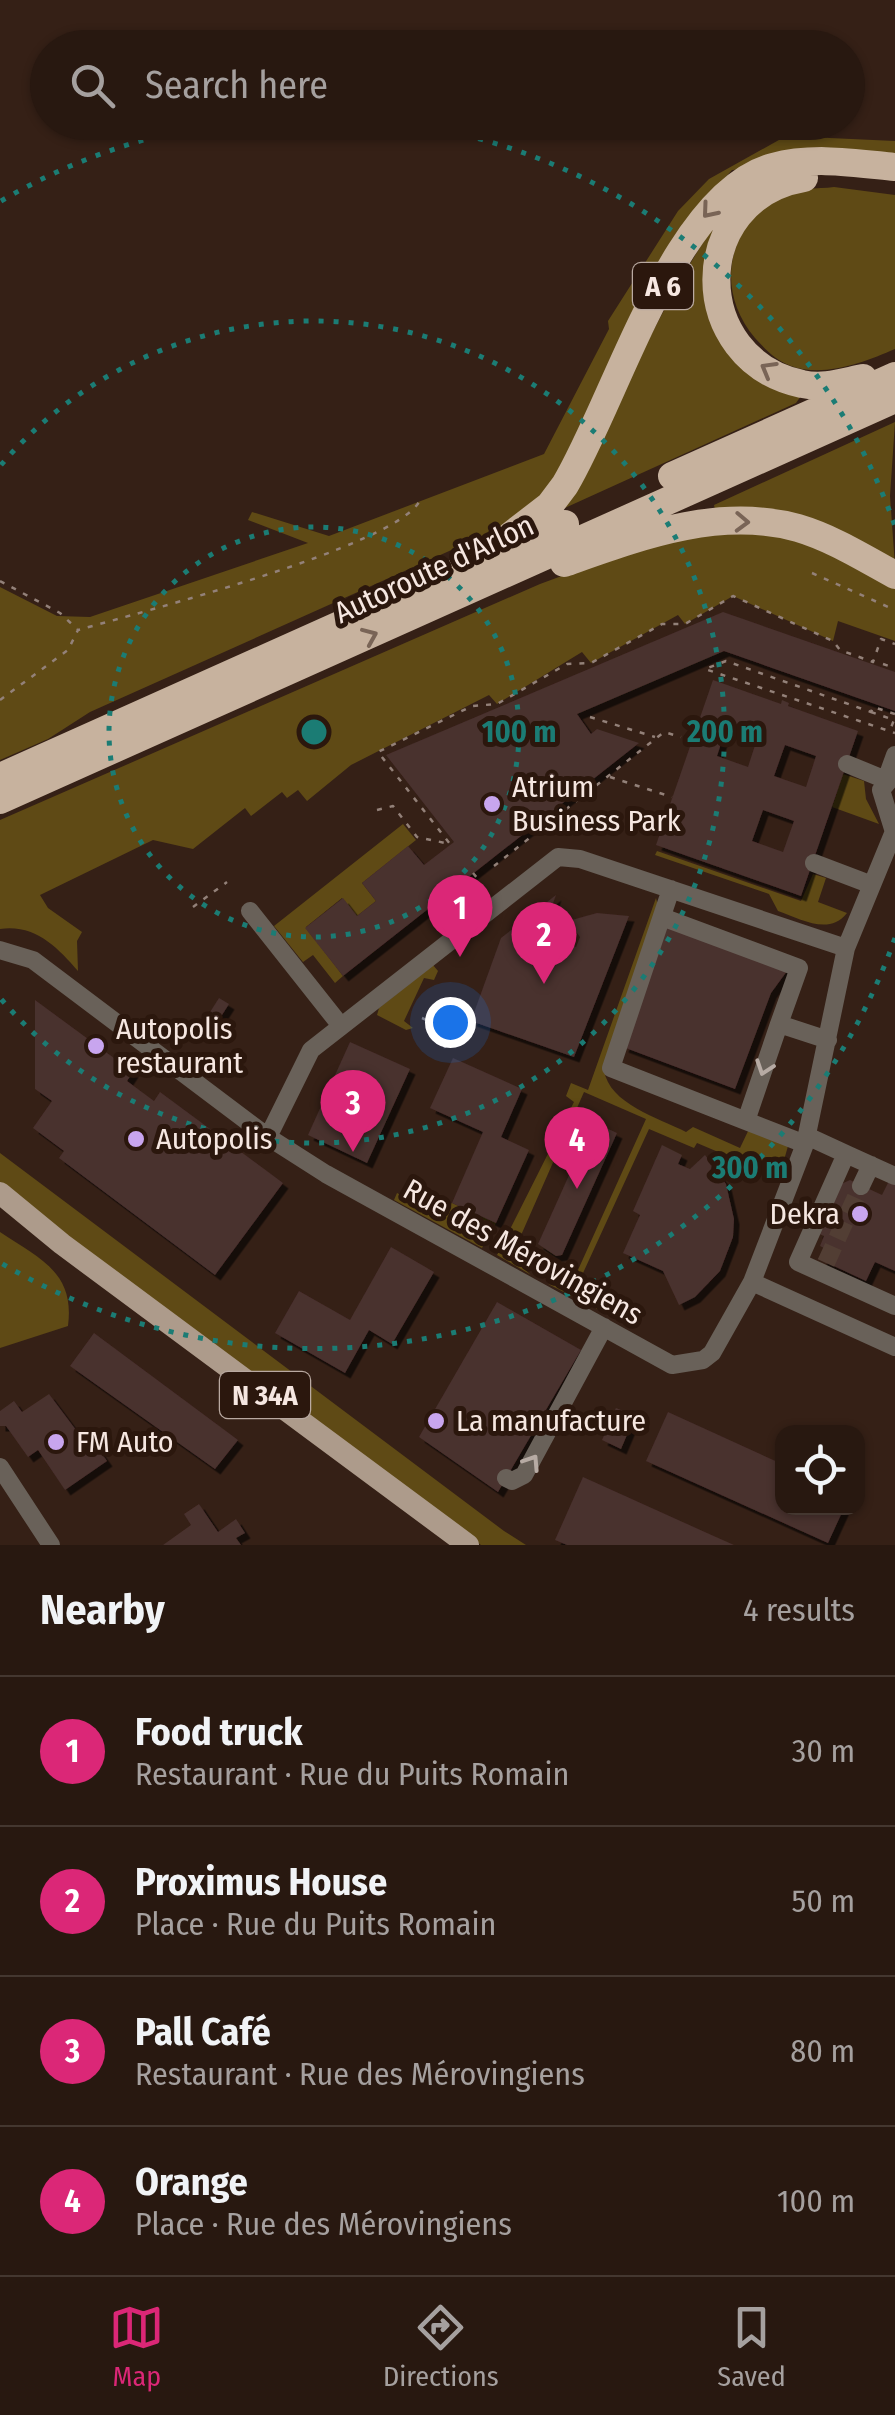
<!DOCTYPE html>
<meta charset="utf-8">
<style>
:root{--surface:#281810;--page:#302119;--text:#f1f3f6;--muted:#a5a09f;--line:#443730;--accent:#db2777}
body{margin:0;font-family:"Fira Sans Condensed",sans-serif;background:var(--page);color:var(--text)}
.controls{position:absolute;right:30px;bottom:30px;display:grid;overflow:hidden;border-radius:20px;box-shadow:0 2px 8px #0004}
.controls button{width:90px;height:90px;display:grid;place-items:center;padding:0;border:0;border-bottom:2px solid var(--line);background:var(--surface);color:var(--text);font:50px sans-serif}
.you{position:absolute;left:450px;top:1022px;width:35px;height:35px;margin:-25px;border:8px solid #fff;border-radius:50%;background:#1a73e8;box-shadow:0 0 0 15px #1a73e833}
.badge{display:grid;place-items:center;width:65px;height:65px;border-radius:50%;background:var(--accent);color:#fff;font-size:32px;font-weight:700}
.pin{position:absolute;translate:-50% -82px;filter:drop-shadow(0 2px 5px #0008)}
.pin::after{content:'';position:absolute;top:52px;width:35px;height:30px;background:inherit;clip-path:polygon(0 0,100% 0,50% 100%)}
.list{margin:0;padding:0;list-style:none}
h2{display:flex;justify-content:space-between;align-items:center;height:130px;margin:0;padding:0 40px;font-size:42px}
h2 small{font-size:32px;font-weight:400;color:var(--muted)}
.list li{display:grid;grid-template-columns:65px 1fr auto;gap:30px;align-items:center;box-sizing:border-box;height:150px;padding:0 40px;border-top:2px solid var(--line)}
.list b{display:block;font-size:38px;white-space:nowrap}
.list p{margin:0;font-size:32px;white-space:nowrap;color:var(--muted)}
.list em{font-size:32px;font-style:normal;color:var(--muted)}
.icon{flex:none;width:55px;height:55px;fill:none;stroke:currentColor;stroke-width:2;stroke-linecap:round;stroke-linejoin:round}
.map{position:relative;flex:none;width:895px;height:1545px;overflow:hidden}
.search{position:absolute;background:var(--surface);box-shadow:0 2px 8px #0004;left:30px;right:30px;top:30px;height:110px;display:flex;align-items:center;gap:25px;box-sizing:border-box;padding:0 35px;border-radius:55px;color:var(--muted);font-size:38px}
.sheet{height:730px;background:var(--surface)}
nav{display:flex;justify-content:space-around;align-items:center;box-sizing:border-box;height:140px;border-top:2px solid var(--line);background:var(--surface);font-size:28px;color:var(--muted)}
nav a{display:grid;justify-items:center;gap:5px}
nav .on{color:var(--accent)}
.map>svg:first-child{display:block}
</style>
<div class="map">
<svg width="895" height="1545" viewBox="0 0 895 1545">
<defs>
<filter id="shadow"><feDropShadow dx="5.5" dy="5.5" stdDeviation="0" flood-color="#0009"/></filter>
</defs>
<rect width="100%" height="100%" fill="#352016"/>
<path fill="#5f4a15" d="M 786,136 L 895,141 L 895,156 L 732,170 L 713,191 L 570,460 L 523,518 L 90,712 L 48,739 L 0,760 L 0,587 L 57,616 L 90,617 L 308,543 L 248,520 L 252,512 L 329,536 L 544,454 L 609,329 L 608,321 L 678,211 L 709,179 Z
M 834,187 L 895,195 L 895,349 C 865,362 824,378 791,366 C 776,361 765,349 755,338 C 715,291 726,226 781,195 C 795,188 818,189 834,187 Z
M 722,214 C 691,303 702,367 803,393 L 796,403 L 556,512 C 617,415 657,307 722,214 Z
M 895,422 L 890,496 L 895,566 L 716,514 L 714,505 Z
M 769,533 L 824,549 L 895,585 L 895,641 L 838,621 L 833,641 L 733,596 L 685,624 L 678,615 L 591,663 L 582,652 L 497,704 L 489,695 L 351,765 L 307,801 L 298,790 L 287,798 L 282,792 L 251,816 L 245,808 L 193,849 L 153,840 L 40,895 L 48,908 L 82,932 L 77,941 L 78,971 C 57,947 35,924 0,929 L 0,820 L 540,584 L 643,546 L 697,534 Z
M 843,774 L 864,781 L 866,799 L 879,824 L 832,807 Z
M 403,824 L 416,840 L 362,883 L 376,901 L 357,916 L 342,898 L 306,927 L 343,976 L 335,983 L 313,955 L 303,962 L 274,926 Z
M 657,851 L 801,901 L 813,874 L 826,878 L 818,902 L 847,913 C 829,936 801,919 778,911 L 769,894 L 655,855 Z
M 656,898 L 658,906 L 604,1070 C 609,1104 659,1118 686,1132 L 693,1127 L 740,1148 L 750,1127 L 788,1146 L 779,1178 L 697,1143 L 694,1148 L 649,1129 L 578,1284 L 598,1301 L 627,1315 L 629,1325 L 548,1284 L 569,1290 L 646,1119 L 584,1092 L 511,1258 L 531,1275 L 497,1255 L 574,1102 L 566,1096 L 571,1083 L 588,1090 Z
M 433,965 L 438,971 L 434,980 L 424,978 L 404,1021 L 413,1028 L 406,1030 L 377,1015 L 379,1008 Z
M 0,1153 L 504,1531 L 526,1545 L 481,1545 L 0,1188 Z
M 397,1193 L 437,1214 L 452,1203 L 496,1223 L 493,1229 L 483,1226 L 478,1238 L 485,1242 L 482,1248 L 394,1200 Z
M 0,1232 C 40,1259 75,1272 68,1326 L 0,1348 Z"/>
<path fill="#49302e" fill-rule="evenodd" filter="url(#shadow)" d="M 723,612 L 895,672 L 895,711 L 724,651 L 577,714 L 591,734 L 597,729 L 639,743 L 343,976 L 305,928 L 343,898 L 357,916 L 376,901 L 362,883 L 408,846 L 424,865 L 454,842 L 386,755 Z
M 713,680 L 781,704 L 782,700 L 789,703 L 788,706 L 858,731 L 801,896 L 656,845 ZM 727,725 L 758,736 L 748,767 L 717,756 ZM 785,745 L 816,756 L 806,787 L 774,776 ZM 763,810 L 794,821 L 783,852 L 752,841 Z
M 556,895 L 542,934 L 576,947 L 580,937 L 568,921 L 597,913 L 629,916 L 574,1057 L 471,1021 L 501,938 Z
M 668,924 L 790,967 L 771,993 L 735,1089 L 623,1047 Z
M 219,998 L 229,1004 L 215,1026 L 205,1020 Z
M 35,1000 L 133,1072 L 127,1081 L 154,1101 L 160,1092 L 283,1183 L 215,1275 L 59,1158 L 64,1151 L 33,1128 L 52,1101 L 35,1089 Z
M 350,1042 L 410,1069 L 367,1163 L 308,1135 Z
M 453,1058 L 522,1089 L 501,1137 L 529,1150 L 496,1223 L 452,1203 L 483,1132 L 430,1108 Z
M 593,1122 L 617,1133 L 562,1255 L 556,1256 L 538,1244 Z
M 662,1145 L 682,1155 L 678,1164 L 690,1169 L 705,1155 L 726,1184 L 734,1219 L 733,1237 L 720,1271 L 695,1297 L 679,1305 L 663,1271 L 623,1253 L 640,1215 L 633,1211 Z
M 891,1177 L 895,1179 L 895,1271 L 875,1262 L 866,1281 L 821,1260 L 826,1249 L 820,1246 L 824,1236 L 817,1233 L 839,1185 L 850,1180 L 882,1195 Z
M 391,1247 L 434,1272 L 392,1344 L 369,1330 L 345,1373 L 275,1333 L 299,1291 L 350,1320 Z
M 497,1302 L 581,1350 L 498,1492 L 419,1437 Z
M 94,1333 L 238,1440 L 215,1469 L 70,1366 Z
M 49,1394 L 79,1434 L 85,1430 L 107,1461 L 65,1490 L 38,1450 L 28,1457 L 6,1426 L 0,1426 L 0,1411 L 14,1401 L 22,1412 Z
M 616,1408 L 635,1416 L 621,1449 L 602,1440 Z
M 668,1412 L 782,1464 L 782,1508 L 844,1508 L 828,1543 L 646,1461 Z
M 583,1477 L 707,1533 L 734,1545 L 567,1545 L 555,1540 Z
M 199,1504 L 218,1532 L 236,1519 L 245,1533 L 236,1538 L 241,1545 L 163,1545 L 191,1525 L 184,1514 Z"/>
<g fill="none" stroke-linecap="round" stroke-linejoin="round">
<path stroke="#523e34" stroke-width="18" stroke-dasharray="18 9" stroke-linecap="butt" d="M 826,1263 L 861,1186"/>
<path stroke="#938179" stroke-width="2.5" stroke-dasharray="5 8" stroke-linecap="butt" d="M 812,573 L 895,610
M 0,581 L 60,613 L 77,629
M 883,664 L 895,668
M 0,700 L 68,650 L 78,630 C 138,613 393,547 419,502
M 871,712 L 894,720 L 890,730
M 895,714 L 873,707 L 871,712 L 726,661 L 705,669 L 895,733
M 590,717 L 655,737
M 610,777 L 672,797
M 377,810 L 393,806 L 417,837 L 450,844 L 378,752 L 472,706 L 497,704 L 567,664 L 591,663 L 662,624 L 685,624 L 733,596 L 833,641 L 840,650 L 873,662 L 881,639 L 895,644
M 494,866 L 664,732 L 681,737
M 473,873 L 478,879
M 193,907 L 227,882
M 422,1018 L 440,1026 L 445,1048"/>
<path stroke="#696159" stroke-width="18" d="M 847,764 L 886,780 L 895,755
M 894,832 L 881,790 L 894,775
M 814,863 L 872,885
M 671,889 L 611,1068 L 746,1121
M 250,911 L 341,1026
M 662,917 L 799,968 L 779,1024
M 0,950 L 33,960 L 268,1137 L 326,1174 L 672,1365 L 703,1360 L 712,1353 L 752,1282 L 805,1144 L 846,948 L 895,829
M 807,1136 L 846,1154
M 268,1137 L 311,1050 L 558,857 L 580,859 L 846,948
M 805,1144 L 746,1121 L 779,1024 L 828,1040
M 895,1176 L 846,1154 L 798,1262 L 895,1306
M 861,1186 L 871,1165
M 752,1282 L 895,1347
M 0,1467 L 51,1545
M 506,1478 L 512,1481 L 524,1475 L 604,1327"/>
<path stroke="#ad9b8b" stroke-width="22" d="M 0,1193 L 62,1244 L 468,1545"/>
<path stroke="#c7b29e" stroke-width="28" d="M 804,178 C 687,198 688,360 802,384 C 823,389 843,382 863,378
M 672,476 L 895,376
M 510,536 L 550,505 L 565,485 C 616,400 674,194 773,167 C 813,156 855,163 895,167
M 564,563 C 638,537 718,506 798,528 C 832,538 864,558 895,575
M 0,777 L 565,524
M 0,800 L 895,399"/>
</g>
<defs><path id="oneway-chevron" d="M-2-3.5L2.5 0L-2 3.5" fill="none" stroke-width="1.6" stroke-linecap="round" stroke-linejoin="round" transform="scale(2.5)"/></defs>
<g stroke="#796456">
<use href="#oneway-chevron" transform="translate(709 211) rotate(130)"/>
<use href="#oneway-chevron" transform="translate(768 369) rotate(-150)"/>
<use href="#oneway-chevron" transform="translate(742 522) rotate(2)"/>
<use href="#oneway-chevron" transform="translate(370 636) rotate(-23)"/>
</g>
<g stroke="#b7aba4">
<use href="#oneway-chevron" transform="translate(764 1068) rotate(109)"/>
<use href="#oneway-chevron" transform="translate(532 1462) rotate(-57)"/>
</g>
<g fill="none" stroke="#1b7c74" stroke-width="5" stroke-dasharray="5 10">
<circle cx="314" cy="732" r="205"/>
<path d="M1 465A411 411 0 1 1 1 999"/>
<path d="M895 938A616 616 0 0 1 1 1263M1 201A616 616 0 0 1 223 123M405 123A616 616 0 0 1 895 526"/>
</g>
<g fill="#c8a5ee" stroke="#2b170d" stroke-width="4">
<circle cx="492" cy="804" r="10"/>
<circle cx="96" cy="1046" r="10"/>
<circle cx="136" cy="1139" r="10"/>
<circle cx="860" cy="1214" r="10"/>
<circle cx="436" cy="1421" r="10"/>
<circle cx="56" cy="1442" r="10"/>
</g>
<g text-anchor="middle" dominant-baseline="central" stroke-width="10" stroke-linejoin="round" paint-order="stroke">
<g fill="#2b170d" stroke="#b9a9a1" stroke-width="2.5">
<rect x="633" y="263" width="60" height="46" rx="8"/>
<rect x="220" y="1372" width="90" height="46" rx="8"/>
</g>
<g font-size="28" font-weight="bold" fill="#f6e7e1">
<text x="663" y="286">A 6</text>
<text x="265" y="1395">N 34A</text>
</g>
<g font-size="30" fill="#f6e7e1" stroke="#2b170d">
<text transform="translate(434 569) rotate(-25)">Autoroute d'Arlon</text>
<text transform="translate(523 1252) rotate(29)">Rue des Mérovingiens</text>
</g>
<g font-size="30" fill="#f6e7e1" stroke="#2b170d" text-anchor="start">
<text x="512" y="787">Atrium<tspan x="512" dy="34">Business Park</tspan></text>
<text x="116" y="1029">Autopolis<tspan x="116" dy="34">restaurant</tspan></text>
<text x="156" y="1139">Autopolis</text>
<text x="840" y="1214" text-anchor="end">Dekra</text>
<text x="456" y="1421">La manufacture</text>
<text x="76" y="1442">FM Auto</text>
</g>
</g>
<circle cx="314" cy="732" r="15" fill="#1b7c74" stroke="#2b170d" stroke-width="5"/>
<g font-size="30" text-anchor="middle" font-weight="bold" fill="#1b7c74" stroke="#2b170d" stroke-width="10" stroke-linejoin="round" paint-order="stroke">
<text x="519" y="742">100 m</text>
<text x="725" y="742">200 m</text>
<text x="750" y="1178">300 m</text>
</g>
</svg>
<div class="controls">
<button><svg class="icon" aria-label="locate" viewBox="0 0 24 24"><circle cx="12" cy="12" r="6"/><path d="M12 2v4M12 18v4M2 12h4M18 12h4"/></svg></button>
</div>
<div class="you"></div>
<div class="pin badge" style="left:460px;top:957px">1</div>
<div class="pin badge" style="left:544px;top:984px">2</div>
<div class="pin badge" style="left:353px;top:1152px">3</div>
<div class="pin badge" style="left:577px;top:1189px">4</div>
<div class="search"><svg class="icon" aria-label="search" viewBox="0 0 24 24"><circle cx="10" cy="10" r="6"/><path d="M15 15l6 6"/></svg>Search here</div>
</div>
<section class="sheet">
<h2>Nearby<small>4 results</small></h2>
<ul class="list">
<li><span class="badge">1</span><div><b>Food truck</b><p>Restaurant · Rue du Puits Romain</p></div><em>30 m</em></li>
<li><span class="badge">2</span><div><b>Proximus House</b><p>Place · Rue du Puits Romain</p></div><em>50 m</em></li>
<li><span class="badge">3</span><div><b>Pall Café</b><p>Restaurant · Rue des Mérovingiens</p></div><em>80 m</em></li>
<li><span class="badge">4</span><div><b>Orange</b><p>Place · Rue des Mérovingiens</p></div><em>100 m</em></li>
</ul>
</section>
<nav>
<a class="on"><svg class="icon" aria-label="map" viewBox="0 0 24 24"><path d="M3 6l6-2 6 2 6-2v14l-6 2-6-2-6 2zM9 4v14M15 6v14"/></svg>Map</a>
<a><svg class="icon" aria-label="directions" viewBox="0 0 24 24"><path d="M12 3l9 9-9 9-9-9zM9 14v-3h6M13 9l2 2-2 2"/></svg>Directions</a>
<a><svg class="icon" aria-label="saved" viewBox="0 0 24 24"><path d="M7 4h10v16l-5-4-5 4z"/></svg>Saved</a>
</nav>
